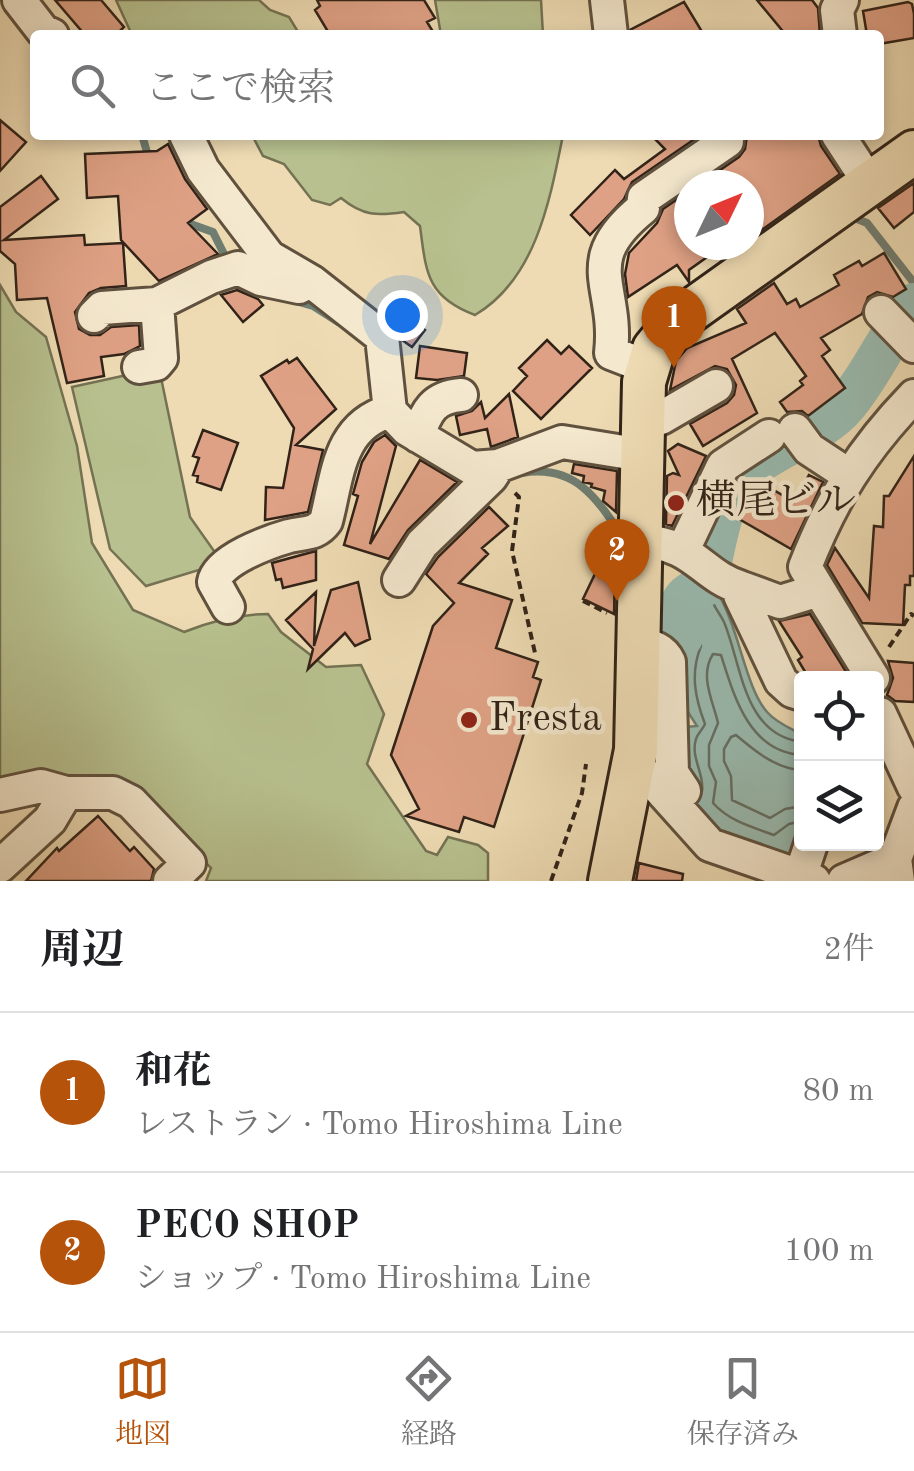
<!DOCTYPE html>
<html lang="ja">
<meta charset="utf-8">
<style>
:root{--surface:#fff;--page:#f2f2f2;--text:#202124;--muted:#757577;--line:#e0e0e0;--accent:#b45309}
body{margin:0;font-family:"Old Standard TT","Noto Serif JP",serif;background:var(--page);color:var(--text)}
.controls{position:absolute;right:30px;bottom:30px;display:grid;overflow:hidden;border-radius:10px;box-shadow:0 5px 15px #0003}
.controls button{width:90px;height:90px;display:grid;place-items:center;padding:0;border:0;border-bottom:2px solid var(--line);background:var(--surface);color:var(--text);font:50px sans-serif}
.compass{position:absolute;left:674px;top:170px;width:90px;height:90px;border-radius:50%;background:var(--surface);box-shadow:0 5px 15px #0003;rotate:47deg}
.you{position:absolute;left:402px;top:315px;width:35px;height:35px;margin:-25px;border:8px solid #fff;border-radius:50%;background:#1a73e8;box-shadow:0 0 0 15px #1a73e833}
.badge{display:grid;place-items:center;width:65px;height:65px;border-radius:50%;background:var(--accent);color:#fff;font-size:32px;font-weight:700}
.pin{position:absolute;translate:-50% -82px;filter:drop-shadow(0 2px 5px #0008)}
.pin::after{content:'';position:absolute;top:52px;width:35px;height:30px;background:inherit;clip-path:polygon(0 0,100% 0,50% 100%)}
.list{margin:0;padding:0;list-style:none}
h2{display:flex;justify-content:space-between;align-items:center;height:130px;margin:0;padding:0 40px;font-size:42px}
h2 small{font-size:32px;font-weight:400;color:var(--muted)}
.list li{display:grid;grid-template-columns:65px 1fr auto;gap:30px;align-items:center;box-sizing:border-box;height:160px;padding:0 40px;border-top:2px solid var(--line)}
.list b{display:block;font-size:38px;white-space:nowrap}
.list p{margin:0;font-size:32px;white-space:nowrap;color:var(--muted)}
.list em{font-size:32px;font-style:normal;color:var(--muted)}
.icon{flex:none;width:55px;height:55px;fill:none;stroke:currentColor;stroke-width:2;stroke-linecap:round;stroke-linejoin:round}
.map{position:relative;flex:none;width:914px;height:881px;overflow:hidden}
.search{position:absolute;background:var(--surface);box-shadow:0 5px 15px #0003;left:30px;right:30px;top:30px;height:110px;display:flex;align-items:center;gap:25px;box-sizing:border-box;padding:0 35px;border-radius:10px;color:var(--muted);font-size:38px}
.sheet{height:450px;background:var(--surface)}
nav{display:flex;justify-content:space-around;align-items:center;box-sizing:border-box;height:140px;border-top:2px solid var(--line);background:var(--surface);font-size:28px;color:var(--muted)}
nav a{display:grid;justify-items:center;gap:5px}
nav .on{color:var(--accent)}
.map>svg:first-child{display:block}
</style>
<div class="map">
<svg width="914" height="881" viewBox="0 0 914 881">
<rect width="100%" height="100%" fill="#eedbb3"/>
<filter id="stains"><feTurbulence type="fractalNoise" baseFrequency=".002" numOctaves="4"/><feColorMatrix values="0 0 0 0 .2 0 0 0 0 .09 0 0 0 0 .02 0 0 0 .5 -.17"/></filter>
<radialGradient id="worn" r=".72"><stop offset=".6" stop-color="#630" stop-opacity="0"/><stop offset="1" stop-color="#630" stop-opacity=".3"/></radialGradient>
<path fill="#b7c08e" stroke="#747253" stroke-width="2.5" d="M 116,0 L 259,0 L 270,10 L 289,17 L 300,35 L 132,35 Z
M 435,0 L 541,0 L 543,35 L 441,35 Z
M 252,135 L 563,135 C 550,200 536,279 475,315 C 426,297 426,271 420,226 L 404,212 C 377,216 363,216 341,198 L 330,205 L 312,200 L 284,164 L 263,156 Z
M 0,285 L 16,312 L 46,337 L 77,446 L 92,543 L 133,610 L 184,632 C 211,621 239,614 268,614 L 281,632 L 326,667 L 361,665 L 384,714 L 367,764 L 426,851 L 437,855 L 448,837 L 478,845 L 488,853 L 488,881 L 206,881 L 211,868 L 130,785 L 0,782 Z
M 159,368 L 190,517 L 219,558 L 209,567 L 146,586 L 110,549 L 72,387 Z"/>
<path fill="#99bbb0" stroke="#6f7e73" stroke-width="2.5" d="M 728,498 L 730,562 L 720,597 C 739,629 746,690 768,713 C 777,723 790,728 801,734 L 801,836 L 792,865 L 721,841 L 680,799 L 687,769 L 686,727 L 697,726 L 686,709 L 685,648 L 693,648 C 660,602 705,539 728,498 Z"/>
<g fill="none" stroke-linecap="round" stroke-linejoin="round">
<path stroke="#656f64" stroke-width="2.5" d="M 695,584 C 689,604 694,627 701,646 C 690,673 695,698 705,724 C 703,729 698,733 696,739 C 690,757 705,775 702,791
M 710,594 C 712,605 719,612 724,622 C 742,665 743,735 802,742
M 802,755 C 749,752 734,696 721,655 L 713,654 C 699,676 713,701 718,723 L 709,745 L 709,766 L 716,782 L 713,803 C 729,821 752,827 774,835 L 789,824 L 802,821
M 802,770 C 776,769 755,751 736,735 L 731,737 L 724,749 L 724,761 L 731,776 L 732,800 L 770,818 L 785,809 L 802,806"/>
<path stroke="#6f7e73" stroke-width="8" d="M 142,135 L 149,159
M 850,216 L 867,223 L 914,283
M 185,222 L 213,232 L 229,264
M 292,300 L 313,306 L 338,322
M 522,473 C 575,464 597,498 623,538
M 679,637 L 677,600 L 688,568"/>
<path stroke="#99bbb0" stroke-width="42" d="M 682,637 C 679,605 675,598 706,585 C 712,561 720,507 733,488 C 756,451 816,440 845,406 C 872,375 887,335 914,304"/>
</g>
<path fill="#dfa185" stroke="#312318" stroke-width="2.5" d="M 55,0 L 101,0 L 124,27 L 116,35 L 85,35 Z
M 317,0 L 424,0 L 435,18 L 427,22 L 435,35 L 330,35 L 315,10 L 320,6 Z
M 757,0 L 812,0 L 818,8 L 820,35 L 786,35 Z
M 684,2 L 704,35 L 631,35 L 630,30 Z
M 908,2 L 912,4 L 914,14 L 914,38 L 879,44 L 879,35 L 867,35 L 863,11 Z
M 0,120 L 26,142 L 0,171 Z
M 651,135 L 699,136 L 632,182 L 624,199 L 590,235 L 571,215 L 615,170 L 624,179 L 665,149 Z
M 747,135 L 818,135 L 821,146 L 840,174 L 749,239 L 749,185 L 698,185 L 739,157 L 745,149 Z
M 168,144 L 185,179 L 207,209 L 188,223 L 218,254 L 159,281 L 121,240 L 118,196 L 87,198 L 85,154 L 157,151 Z
M 41,176 L 58,199 L 4,240 L 84,235 L 85,245 L 123,243 L 126,286 L 101,288 L 89,293 L 75,312 L 79,329 L 90,335 L 100,335 L 111,327 L 139,325 L 140,346 L 124,354 L 101,357 L 104,376 L 67,383 L 47,298 L 17,300 L 15,264 L 0,251 L 0,207 Z
M 914,183 L 914,212 L 894,228 L 878,208 Z
M 689,191 L 689,212 L 680,220 L 689,232 L 689,245 L 724,245 L 689,270 L 689,282 L 677,265 L 628,297 L 625,274 L 629,253 L 657,223 L 663,209 Z
M 884,253 L 906,289 L 893,297 L 877,292 L 868,297 L 862,314 L 821,338 L 830,350 L 822,356 L 845,388 L 808,416 L 802,411 L 787,412 L 780,402 L 803,385 L 800,381 L 806,376 L 775,333 L 732,359 L 757,413 L 703,446 L 690,424 L 727,403 L 734,395 L 736,385 L 727,369 L 715,366 L 670,390 L 676,361 L 687,348 L 746,323 L 737,309 L 774,283 L 787,304 L 796,299 L 800,307 L 839,285 L 834,275 L 859,261 L 862,266 Z
M 237,290 L 258,299 L 263,305 L 243,322 L 221,295 Z
M 403,314 L 425,330 L 412,347 L 402,340 L 396,323 Z
M 547,340 L 561,354 L 569,346 L 592,368 L 541,419 L 513,391 L 527,376 L 519,368 Z
M 420,346 L 467,353 L 464,376 L 437,380 L 416,378 Z
M 297,358 L 336,409 L 296,445 L 323,450 L 308,512 L 265,520 L 266,487 L 283,488 L 294,428 L 261,376 L 287,360 L 289,363 Z
M 509,394 L 518,437 L 491,447 L 487,429 L 460,435 L 456,416 L 472,411 L 481,402 L 485,418 Z
M 203,430 L 238,443 L 221,490 L 197,482 L 198,476 L 193,475 L 199,458 L 193,456 Z
M 385,435 L 396,446 L 370,544 L 420,460 L 457,482 L 408,530 L 389,559 L 344,545 L 358,496 L 353,494 L 362,462 L 374,442 Z
M 678,444 L 706,456 L 672,526 L 666,524 L 667,476 L 673,473 L 679,475 L 668,451 Z
M 914,456 L 914,576 L 910,576 L 910,585 L 905,585 L 903,625 L 862,623 L 827,565 L 835,548 L 869,598 L 874,526 L 883,527 L 884,496 L 889,496 Z
M 574,464 L 617,471 L 616,512 L 603,501 L 605,491 L 591,487 L 592,484 L 583,482 L 584,476 L 572,473 Z
M 809,475 L 823,482 L 791,549 L 739,519 L 758,486 L 762,489 L 765,485 L 794,502 Z
M 489,507 L 508,526 L 482,548 L 488,554 L 459,583 L 512,600 L 496,648 L 538,662 L 533,677 L 541,680 L 494,827 L 464,817 L 459,832 L 406,816 L 419,809 L 391,755 L 433,626 L 454,603 L 426,574 L 438,557 Z
M 616,530 L 614,614 L 583,599 Z
M 316,551 L 316,580 L 283,588 L 281,579 L 276,580 L 272,563 Z
M 358,582 L 370,639 L 355,646 L 345,633 L 308,669 L 313,649 L 286,620 L 316,592 L 314,646 L 331,590 Z
M 810,614 L 850,678 L 814,678 L 807,675 L 798,660 L 802,657 L 779,621 Z
M 888,661 L 914,663 L 914,702 L 895,701 L 887,695 L 893,678 Z
M 98,816 L 130,851 L 134,847 L 154,869 L 151,881 L 26,881 L 57,848 L 59,851 Z
M 639,863 L 683,874 L 682,881 L 636,881 Z"/>
<g fill="none" stroke-linecap="round" stroke-linejoin="round">
<defs>
<path id="minor" d="M 19,0 L 43,31 L 52,35
M 607,0 L 611,35
M 840,35 L 837,10 L 842,0
M 186,135 L 203,170 L 269,257 L 312,282 L 382,337 L 390,411 L 407,429 L 472,468 L 498,466 L 562,442 L 642,455
M 838,135 L 870,184
M 881,312 L 914,346
M 94,316 L 102,308 L 157,304 L 211,277 L 238,268 L 261,279 L 299,287
M 139,367 L 156,364 L 161,358 L 157,304
M 647,367 L 611,353 C 619,285 576,262 643,208 L 644,198 L 727,141 L 727,135
M 644,416 L 661,418 L 716,386
M 795,430 L 809,449 L 850,476
M 418,436 C 426,411 434,397 461,395
M 641,541 C 696,544 700,575 742,588 L 740,595 L 781,681 L 792,691 L 802,694
M 683,550 L 723,466 L 769,436
M 399,580 L 422,544 L 491,477 L 498,466
M 742,588 L 780,602 L 819,590 L 805,567 C 832,498 862,450 914,396
M 819,590 L 873,678
M 228,607 L 214,582 C 218,560 268,542 289,536 C 305,532 316,535 326,521 C 338,475 338,426 390,411
M 639,645 C 653,646 663,649 669,662 L 672,773 L 684,791
M 876,715 L 880,714 L 914,787
M 634,773 L 649,777 L 710,845 L 814,881
M 0,795 L 41,786 L 66,793 L 113,793 L 131,802 L 189,863 L 170,881
M 0,866 L 50,820 L 66,793
M 800,877 L 811,844
M 844,881 L 895,859
M 898,881 L 895,859 L 914,808"/>
<path id="major" d="M 610,881 L 636,750 L 644,382 L 654,349 L 678,320 L 914,152"/>
</defs>
<use href="#minor" stroke="#60513f" stroke-width="38"/>
<use href="#major" stroke="#312318" stroke-width="48"/>
<path stroke="#312318" stroke-width="4" stroke-dasharray="8 5" stroke-linecap="butt" d="M 515,493 L 519,497 L 512,551 L 535,653
M 583,601 L 607,613
M 889,647 L 911,614 L 914,616
M 551,881 L 582,793 L 586,764"/>
<use href="#minor" stroke="#f4e8ce" stroke-width="32"/>
<use href="#major" stroke="#eedbb3" stroke-width="42"/>
</g>
<g fill="#8f2418" stroke="#f4e8ce" stroke-width="4">
<circle cx="676" cy="503" r="10"/>
<circle cx="469" cy="720" r="10"/>
</g>
<g text-anchor="middle" dominant-baseline="central" stroke-width="9" stroke-linejoin="round" paint-order="stroke">
<g font-size="40" fill="#312318" stroke="#f4e8ce" text-anchor="start">
<text x="696" y="503">横尾ビル</text>
<text x="489" y="720">Fresta</text>
</g>
</g>
<rect width="100%" height="100%" filter="url(#stains)"/>
<rect width="100%" height="100%" fill="url(#worn)"/>
</svg>
<div class="controls">
<button><svg class="icon" aria-label="locate" viewBox="0 0 24 24"><circle cx="12" cy="12" r="6"/><path d="M12 2v4M12 18v4M2 12h4M18 12h4"/></svg></button>
<button><svg class="icon" aria-label="layers" viewBox="0 0 24 24"><path d="M12 4l9 5-9 5-9-5zM3 14l9 5 9-5"/></svg></button>
</div>
<svg class="compass" viewBox="-18 -18 36 36"><path d="M0-13l5 13h-10z" fill="#e53935"/><path d="M0 13l5-13h-10z" fill="#757577"/></svg>
<div class="you"></div>
<div class="pin badge" style="left:674px;top:368px">1</div>
<div class="pin badge" style="left:617px;top:601px">2</div>
<div class="search"><svg class="icon" aria-label="search" viewBox="0 0 24 24"><circle cx="10" cy="10" r="6"/><path d="M15 15l6 6"/></svg>ここで検索</div>
</div>
<section class="sheet">
<h2>周辺<small>2件</small></h2>
<ul class="list">
<li><span class="badge">1</span><div><b>和花</b><p>レストラン · Tomo Hiroshima Line</p></div><em>80 m</em></li>
<li><span class="badge">2</span><div><b>PECO SHOP</b><p>ショップ · Tomo Hiroshima Line</p></div><em>100 m</em></li>
</ul>
</section>
<nav>
<a class="on"><svg class="icon" aria-label="map" viewBox="0 0 24 24"><path d="M3 6l6-2 6 2 6-2v14l-6 2-6-2-6 2zM9 4v14M15 6v14"/></svg>地図</a>
<a><svg class="icon" aria-label="directions" viewBox="0 0 24 24"><path d="M12 3l9 9-9 9-9-9zM9 14v-3h6M13 9l2 2-2 2"/></svg>経路</a>
<a><svg class="icon" aria-label="saved" viewBox="0 0 24 24"><path d="M7 4h10v16l-5-4-5 4z"/></svg>保存済み</a>
</nav>
